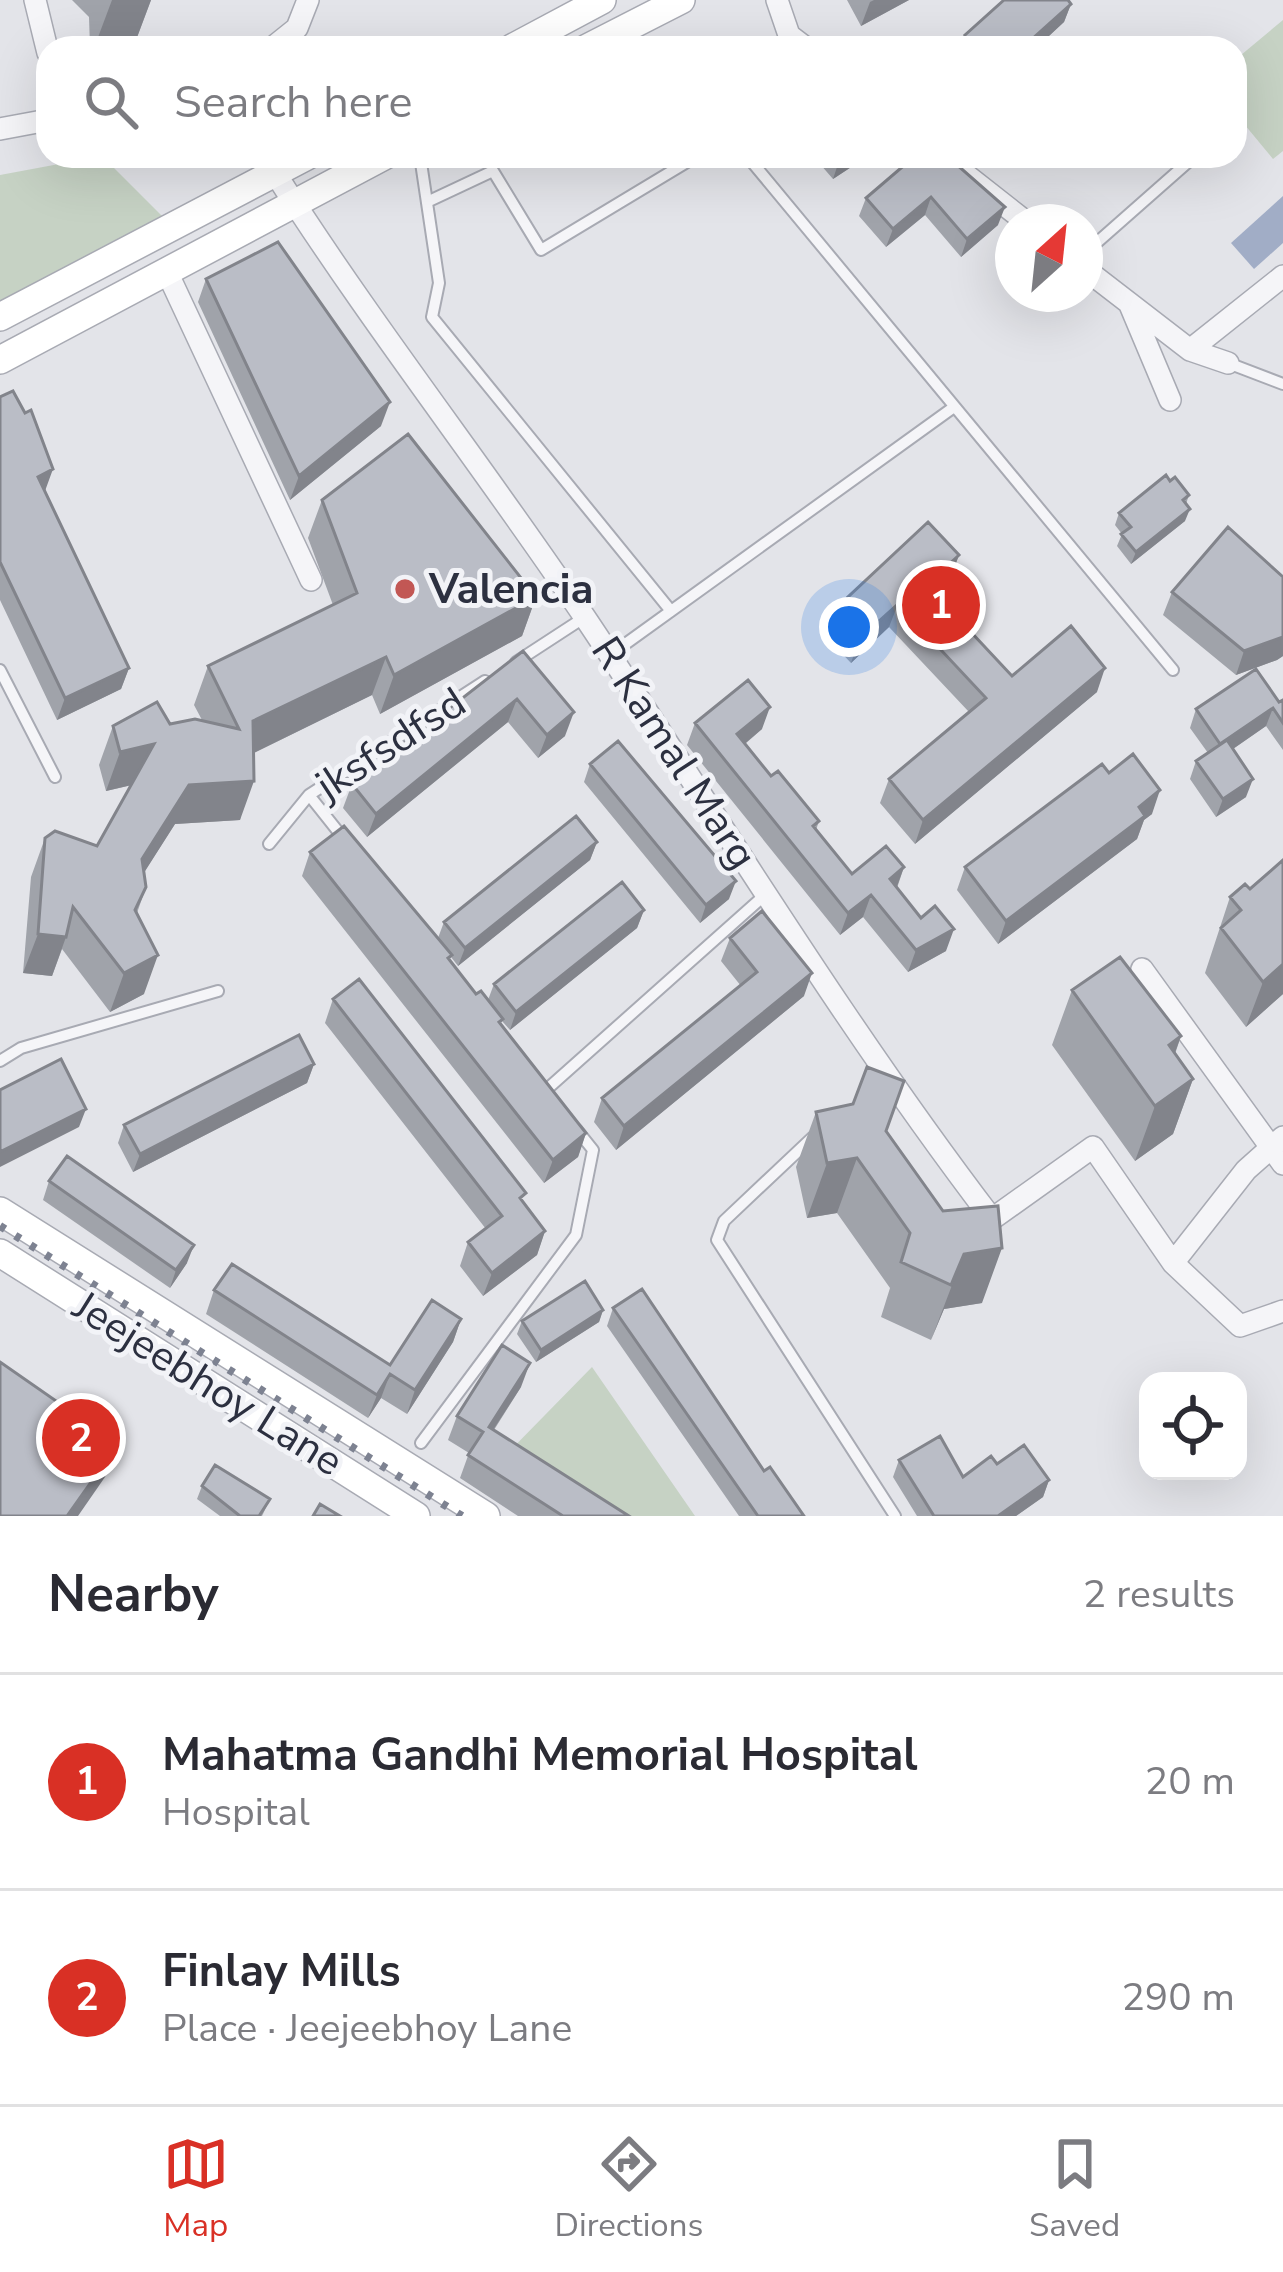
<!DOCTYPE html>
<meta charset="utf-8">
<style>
:root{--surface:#fff;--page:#f7f7f7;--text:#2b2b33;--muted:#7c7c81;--line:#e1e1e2;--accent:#d93025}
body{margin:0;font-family:"Nunito Sans",sans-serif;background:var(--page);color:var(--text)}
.controls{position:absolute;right:36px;bottom:36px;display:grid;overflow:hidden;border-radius:24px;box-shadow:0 12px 48px #0002}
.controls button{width:108px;height:108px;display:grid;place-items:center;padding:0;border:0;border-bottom:3px solid var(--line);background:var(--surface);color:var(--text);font:60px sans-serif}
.compass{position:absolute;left:995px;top:204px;width:108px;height:108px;border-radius:50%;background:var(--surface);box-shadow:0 12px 48px #0002;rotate:27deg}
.you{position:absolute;left:849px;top:627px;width:42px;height:42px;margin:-30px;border:9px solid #fff;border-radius:50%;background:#1a73e8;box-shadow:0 0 0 18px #1a73e833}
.badge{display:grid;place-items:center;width:78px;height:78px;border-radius:50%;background:var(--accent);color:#fff;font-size:39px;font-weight:700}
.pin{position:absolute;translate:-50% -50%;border:6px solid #fff;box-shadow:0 3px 12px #0006}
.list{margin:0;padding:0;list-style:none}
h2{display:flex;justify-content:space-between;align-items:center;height:156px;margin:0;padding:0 48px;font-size:51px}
h2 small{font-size:39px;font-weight:400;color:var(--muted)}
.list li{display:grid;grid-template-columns:78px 1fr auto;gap:36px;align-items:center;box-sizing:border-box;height:216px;padding:0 48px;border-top:3px solid var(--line)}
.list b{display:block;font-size:45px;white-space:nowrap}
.list p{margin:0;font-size:39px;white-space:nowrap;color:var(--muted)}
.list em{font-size:39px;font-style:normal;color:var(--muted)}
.icon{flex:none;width:66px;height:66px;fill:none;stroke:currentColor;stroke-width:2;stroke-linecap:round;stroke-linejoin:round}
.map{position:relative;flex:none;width:1283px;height:1516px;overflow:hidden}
.search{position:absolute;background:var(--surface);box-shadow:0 12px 48px #0002;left:36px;right:36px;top:36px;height:132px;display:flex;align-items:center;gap:30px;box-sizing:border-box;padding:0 42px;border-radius:36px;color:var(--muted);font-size:45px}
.sheet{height:588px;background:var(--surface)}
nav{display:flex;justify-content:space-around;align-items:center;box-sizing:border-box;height:168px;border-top:3px solid var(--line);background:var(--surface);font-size:33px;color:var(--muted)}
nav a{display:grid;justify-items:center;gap:6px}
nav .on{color:var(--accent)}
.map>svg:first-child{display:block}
</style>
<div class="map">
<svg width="1283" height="1516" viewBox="0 0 1283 1516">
<rect width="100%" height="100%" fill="#e3e4e9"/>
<path fill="#c6d2c4" d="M 1283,20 L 1283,151 L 1273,159 L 1235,113 L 1235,60 Z
M 102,156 L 172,226 L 0,311 L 0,175 Z
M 592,1367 L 695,1516 L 563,1516 L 491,1470 Z"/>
<path fill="#a1adc6" d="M 1283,196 L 1283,243 L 1254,269 L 1231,243 Z"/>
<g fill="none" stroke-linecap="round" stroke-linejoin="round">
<defs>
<path id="lane" d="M 420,156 L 439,283 L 432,317 L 671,611
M 747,156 L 1173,670
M 427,202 L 493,171 L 541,250 L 697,156
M 1085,253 L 1195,156
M 1228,363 L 1283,384
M 610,655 L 954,407
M 516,662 L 585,617
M 0,670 L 55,777
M 309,795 L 344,839
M 269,844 L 309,795 L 485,681
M 0,1061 L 21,1048 L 218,991
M 546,1090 L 766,894
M 813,1137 L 724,1221 L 717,1240 L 895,1516
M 421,1443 L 576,1235 L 593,1150 L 577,1130"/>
<path id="street" d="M 35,0 L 48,53
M 777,0 L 789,35 L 806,48
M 272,48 L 297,28 L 308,0
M 0,129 L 48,120
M 942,156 L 1026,222
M 275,173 C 373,327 486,470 588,622 C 721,821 846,1028 992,1219 L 1093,1147 L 1173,1263 L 1246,1170 L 1283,1137
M 1085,269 L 1190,350 L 1228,363
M 167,272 L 311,580
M 1130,305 L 1170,400
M 1190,350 L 1283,276
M 1142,969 L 1283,1164
M 1173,1263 L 1240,1326 L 1283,1311"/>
<path id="secondary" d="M 512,48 L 602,0
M 587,48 L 681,0
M 0,317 L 307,156
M 0,360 L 384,156
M 0,1211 L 486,1516
M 0,1253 L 416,1516"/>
</defs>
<use href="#lane" stroke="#a8aab3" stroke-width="14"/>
<use href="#street" stroke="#a8aab3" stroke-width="24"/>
<use href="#secondary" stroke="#a8aab3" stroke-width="30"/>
<use href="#lane" stroke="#f5f5f8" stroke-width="10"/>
<use href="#street" stroke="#f5f5f8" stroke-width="21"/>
<use href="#secondary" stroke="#fff" stroke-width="27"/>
<path stroke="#7d8291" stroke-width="8" stroke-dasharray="6 12" stroke-linecap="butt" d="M 0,1226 L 462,1516"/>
</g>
<path fill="#a0a3aa" d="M 72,0 L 151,0 L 133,48 L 90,48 L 89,17 Z
M 847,0 L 909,0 L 861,26 Z
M 1071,4 L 1064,22 L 1036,48 L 961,48 L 965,35 Z
M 813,156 L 868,156 L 833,179 Z
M 915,156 L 998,225 L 961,257 L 925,215 L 886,247 L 859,216 L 866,198 Z
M 206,279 L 381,426 L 290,500 L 198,302 Z
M 0,397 L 129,668 L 121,689 L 57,720 L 0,600 Z
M 1170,481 L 1189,495 L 1186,504 L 1185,521 L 1131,564 L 1117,546 L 1122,534 L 1115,525 L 1119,513 Z
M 322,500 L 536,597 L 522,636 L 380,714 L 372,695 L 254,753 L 240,820 L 175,824 L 144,872 L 146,887 L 137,913 L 144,994 L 110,1012 L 62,949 L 52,976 L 23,973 L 31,877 L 45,838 L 97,846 L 132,785 L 106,791 L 99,765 L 113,726 L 170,724 L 202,720 L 194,705 L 208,666 L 333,605 L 308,538 Z
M 959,555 L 950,579 L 935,593 L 1012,676 L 1097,692 L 915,844 L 880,803 L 889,779 L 969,712 L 889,627 L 851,663 L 830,641 L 848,597 Z
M 1283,577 L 1283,656 L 1277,660 L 1236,675 L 1163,615 L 1172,592 Z
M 523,651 L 565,736 L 538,758 L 508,722 L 367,837 L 343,808 L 352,784 Z
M 1283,700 L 1283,750 L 1266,726 L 1233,749 L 1246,797 L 1216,817 L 1190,779 L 1196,761 L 1208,753 L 1190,728 L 1196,709 L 1279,702 Z
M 695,723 L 762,729 L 745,744 L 771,776 L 819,821 L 816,830 L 852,874 L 904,867 L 897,888 L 946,951 L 908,972 L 863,917 L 840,935 L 687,745 Z
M 590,764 L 729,899 L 700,923 L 584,782 Z
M 1109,773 L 1152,814 L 1144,820 L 1137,839 L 998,944 L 957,890 L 965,867 Z
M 597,842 L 590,860 L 458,966 L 451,957 L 450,960 L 476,994 L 488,1000 L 494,984 L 644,910 L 637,928 L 510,1030 L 502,1021 L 501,1025 L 586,1133 L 578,1157 L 544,1183 L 302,876 L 310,852 L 438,938 L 444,922 Z
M 1250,889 L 1283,994 L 1246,1027 L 1205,973 L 1230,897 Z
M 730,938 L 804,996 L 616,1150 L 594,1122 L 602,1098 L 741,986 L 721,961 Z
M 1072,990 L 1181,1036 L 1175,1054 L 1193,1079 L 1173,1134 L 1135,1161 L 1052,1045 Z
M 333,999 L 523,1202 L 545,1231 L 537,1255 L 483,1296 L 460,1266 L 468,1242 L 486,1229 L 325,1023 Z
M 314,1064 L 307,1083 L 133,1172 L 118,1143 L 124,1125 Z
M 816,1112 L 886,1132 L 982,1303 L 944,1309 L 931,1340 L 881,1317 L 890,1288 L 837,1213 L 807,1218 L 796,1167 Z
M 49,1181 L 187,1263 L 170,1288 L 43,1200 Z
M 214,1290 L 390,1365 L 461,1319 L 453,1342 L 407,1414 L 381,1398 L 368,1418 L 206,1314 Z
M 613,1308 L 764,1471 L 804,1516 L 739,1516 L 607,1326 Z
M 603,1310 L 599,1322 L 536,1362 L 517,1334 L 522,1321 Z
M 521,1387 L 494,1430 L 629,1516 L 518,1516 L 460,1478 L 469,1453 L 448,1440 L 457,1416 Z
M 899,1460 L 963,1477 L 997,1464 L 1049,1480 L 1043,1497 L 1016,1516 L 917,1516 L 893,1477 Z
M 202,1486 L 270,1499 L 262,1516 L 220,1516 L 197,1499 Z"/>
<path fill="#82848b" d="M 112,0 L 151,0 L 133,48 L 94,48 Z
M 874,0 L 909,0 L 861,26 L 870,2 Z
M 1071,4 L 1064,22 L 1036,48 L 1022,48 Z
M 847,156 L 868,156 L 833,179 L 839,161 Z
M 931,197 L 925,215 L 886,247 L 893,229 Z
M 1005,207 L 998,225 L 961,257 L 967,239 Z
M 390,402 L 381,426 L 290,500 L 299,476 Z
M 53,469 L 45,491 L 38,477 Z
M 1190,509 L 1185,521 L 1131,564 L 1136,552 Z
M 959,555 L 950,579 L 918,608 L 927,585 Z
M 536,597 L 522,636 L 380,714 L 394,675 Z
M 898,604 L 889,627 L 851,663 L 859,639 Z
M 1283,637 L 1283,656 L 1277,660 L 1236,675 L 1244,651 Z
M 386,657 L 372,695 L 239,760 L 253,721 Z
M 129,668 L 121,689 L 57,720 L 65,698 Z
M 1105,668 L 1097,692 L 915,844 L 923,820 Z
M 517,699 L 508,722 L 367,837 L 376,814 Z
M 770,707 L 762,729 L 729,757 L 737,734 Z
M 1273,708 L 1266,726 L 1214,762 L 1220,744 Z
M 574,712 L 565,736 L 538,758 L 547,735 Z
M 154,744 L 140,783 L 106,791 L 120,752 Z
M 1253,779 L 1246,797 L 1216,817 L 1223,799 Z
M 254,781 L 240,820 L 175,824 L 128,898 L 142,859 L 189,785 Z
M 1160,790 L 1152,814 L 1144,820 L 1137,839 L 998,944 L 1006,921 Z
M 597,842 L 590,860 L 458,966 L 465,948 Z
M 904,867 L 896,889 L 890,879 Z
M 736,881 L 729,899 L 700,923 L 706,905 Z
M 871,895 L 863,917 L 840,935 L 848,913 Z
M 644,910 L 637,928 L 510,1030 L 516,1012 Z
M 954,929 L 946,951 L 908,972 L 916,950 Z
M 38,934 L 66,937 L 52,976 L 23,973 Z
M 158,955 L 144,994 L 110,1012 L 124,973 Z
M 1283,964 L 1283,994 L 1246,1027 L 1263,982 Z
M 812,973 L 804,996 L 616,1150 L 624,1126 Z
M 1181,1036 L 1161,1091 L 1149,1100 L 1169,1045 Z
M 314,1064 L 307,1083 L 133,1172 L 140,1154 Z
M 1193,1079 L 1173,1134 L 1135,1161 L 1155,1106 Z
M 86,1109 L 79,1127 L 0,1167 L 0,1152 Z
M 586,1133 L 578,1157 L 544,1183 L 553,1160 Z
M 857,1158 L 837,1213 L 807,1218 L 827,1163 Z
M 545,1231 L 537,1255 L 483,1296 L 492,1273 Z
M 194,1245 L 187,1263 L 170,1288 L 176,1270 Z
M 1002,1248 L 982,1303 L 944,1309 L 931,1340 L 964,1254 Z
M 603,1310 L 599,1322 L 536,1362 L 541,1350 Z
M 461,1319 L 453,1342 L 407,1414 L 415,1390 Z
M 530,1363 L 521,1387 L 480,1450 L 489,1427 Z
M 390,1374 L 381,1398 L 368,1418 L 377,1395 Z
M 118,1444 L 105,1477 L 78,1516 L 67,1516 Z
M 1049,1480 L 1043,1497 L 1016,1516 L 998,1516 Z"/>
<path fill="#babdc6" stroke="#82848b" stroke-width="3" d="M 1004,0 L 1068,0 L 1071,4 L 1022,48 L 977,48 L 965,35 Z
M 915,156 L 947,156 L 1005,207 L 967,239 L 931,197 L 893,229 L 866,198 Z
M 278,242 L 390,402 L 299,476 L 206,279 Z
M 13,391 L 25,413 L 31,410 L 53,469 L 38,477 L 129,668 L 65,698 L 0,562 L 0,397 Z
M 408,434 L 536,597 L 394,675 L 386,657 L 253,721 L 254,781 L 189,785 L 142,859 L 146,887 L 135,910 L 158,955 L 124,973 L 73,907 L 66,937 L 38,934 L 45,838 L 55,831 L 97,846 L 154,744 L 120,752 L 113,726 L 157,702 L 170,724 L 195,719 L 239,729 L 208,666 L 357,593 L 322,500 Z
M 1166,475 L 1170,481 L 1175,477 L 1189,495 L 1183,500 L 1190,509 L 1136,552 L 1121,534 L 1131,527 L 1119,513 Z
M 928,522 L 959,555 L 927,585 L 1012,676 L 1071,626 L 1105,668 L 923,820 L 889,779 L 986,698 L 898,604 L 859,639 L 838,617 L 853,603 L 848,597 Z
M 1228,527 L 1283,577 L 1283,637 L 1244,651 L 1172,592 Z
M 523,651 L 574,712 L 547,735 L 517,699 L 376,814 L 352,784 Z
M 1256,669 L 1279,702 L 1283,700 L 1283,723 L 1273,708 L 1220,744 L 1196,709 Z
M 748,680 L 770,707 L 737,734 L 771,776 L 778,771 L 819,821 L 813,826 L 852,874 L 886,846 L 904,867 L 890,879 L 921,918 L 935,906 L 954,929 L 916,950 L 871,895 L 848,913 L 695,723 Z
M 1227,740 L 1253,779 L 1223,799 L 1196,761 Z
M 618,741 L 736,881 L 706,905 L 590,764 Z
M 1133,754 L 1160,790 L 1139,807 L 1145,816 L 1006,921 L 965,867 L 1102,764 L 1109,773 Z
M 576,816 L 597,842 L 465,948 L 444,922 Z
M 344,826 L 452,955 L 448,958 L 476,994 L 481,991 L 503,1019 L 499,1022 L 586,1133 L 553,1160 L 310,852 Z
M 1283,860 L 1283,964 L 1263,982 L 1221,928 L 1241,910 L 1230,897 L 1245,884 L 1250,889 Z
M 622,882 L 644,910 L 516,1012 L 494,984 Z
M 762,911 L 812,973 L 624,1126 L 602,1098 L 757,972 L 730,938 Z
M 1120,957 L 1181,1036 L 1169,1045 L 1193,1079 L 1155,1106 L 1072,990 Z
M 359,979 L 526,1193 L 520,1198 L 545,1231 L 492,1273 L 468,1242 L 502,1216 L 333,999 Z
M 299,1035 L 314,1064 L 140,1154 L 124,1125 Z
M 61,1059 L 86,1109 L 0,1152 L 0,1090 Z
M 867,1067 L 904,1081 L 886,1131 L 943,1211 L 998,1206 L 1002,1248 L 964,1254 L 951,1285 L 901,1262 L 910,1233 L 857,1158 L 827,1163 L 816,1112 L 853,1104 Z
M 67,1156 L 194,1245 L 176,1270 L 49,1181 Z
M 232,1264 L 390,1365 L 432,1300 L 461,1319 L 415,1390 L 390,1374 L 377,1395 L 214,1290 Z
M 585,1281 L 603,1310 L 541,1350 L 522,1321 Z
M 642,1289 L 764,1471 L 770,1467 L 804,1516 L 758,1516 L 613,1308 Z
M 502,1345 L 530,1363 L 489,1427 L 629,1516 L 563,1516 L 468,1455 L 483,1432 L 457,1416 Z
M 0,1362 L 118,1444 L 67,1516 L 0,1516 Z
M 940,1436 L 963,1477 L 991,1456 L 997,1464 L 1024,1445 L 1049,1480 L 998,1516 L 934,1516 L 899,1460 Z
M 215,1465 L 270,1499 L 259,1516 L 240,1516 L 202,1486 Z
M 320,1504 L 340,1516 L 313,1516 Z"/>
<circle fill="#c25754" stroke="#f2f3f7" stroke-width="4.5" cx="405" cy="589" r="12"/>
<g text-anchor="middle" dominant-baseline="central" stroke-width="10" stroke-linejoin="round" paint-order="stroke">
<g font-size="42" font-weight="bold" fill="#2c3040" stroke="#f2f3f7" text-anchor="start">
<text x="429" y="589">Valencia</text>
</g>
<g font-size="42" fill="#2c3040" stroke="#f2f3f7">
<text transform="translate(391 744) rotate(-33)">jksfsdfsd</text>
<text transform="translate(674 753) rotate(57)">R Kamal Marg</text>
<text transform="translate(208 1384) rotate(32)">Jeejeebhoy Lane</text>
</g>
</g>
</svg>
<div class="controls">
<button><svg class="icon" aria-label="locate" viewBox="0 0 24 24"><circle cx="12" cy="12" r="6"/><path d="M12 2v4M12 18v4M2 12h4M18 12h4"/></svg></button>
</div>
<svg class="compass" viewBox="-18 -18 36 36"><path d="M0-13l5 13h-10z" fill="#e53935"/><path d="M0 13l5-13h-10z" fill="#7c7c81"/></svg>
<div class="you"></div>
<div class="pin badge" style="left:941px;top:605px">1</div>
<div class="pin badge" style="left:81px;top:1438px">2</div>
<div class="search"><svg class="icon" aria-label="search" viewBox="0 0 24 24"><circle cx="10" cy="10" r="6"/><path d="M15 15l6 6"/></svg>Search here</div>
</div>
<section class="sheet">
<h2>Nearby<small>2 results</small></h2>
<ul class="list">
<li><span class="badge">1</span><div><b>Mahatma Gandhi Memorial Hospital</b><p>Hospital</p></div><em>20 m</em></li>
<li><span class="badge">2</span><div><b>Finlay Mills</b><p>Place · Jeejeebhoy Lane</p></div><em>290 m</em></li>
</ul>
</section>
<nav>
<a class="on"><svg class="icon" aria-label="map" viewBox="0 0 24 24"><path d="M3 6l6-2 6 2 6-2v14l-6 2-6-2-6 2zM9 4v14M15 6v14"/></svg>Map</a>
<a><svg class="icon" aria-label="directions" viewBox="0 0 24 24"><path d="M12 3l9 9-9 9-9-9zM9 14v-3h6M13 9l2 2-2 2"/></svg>Directions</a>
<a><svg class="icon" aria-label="saved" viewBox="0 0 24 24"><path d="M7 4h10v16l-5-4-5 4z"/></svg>Saved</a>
</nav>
